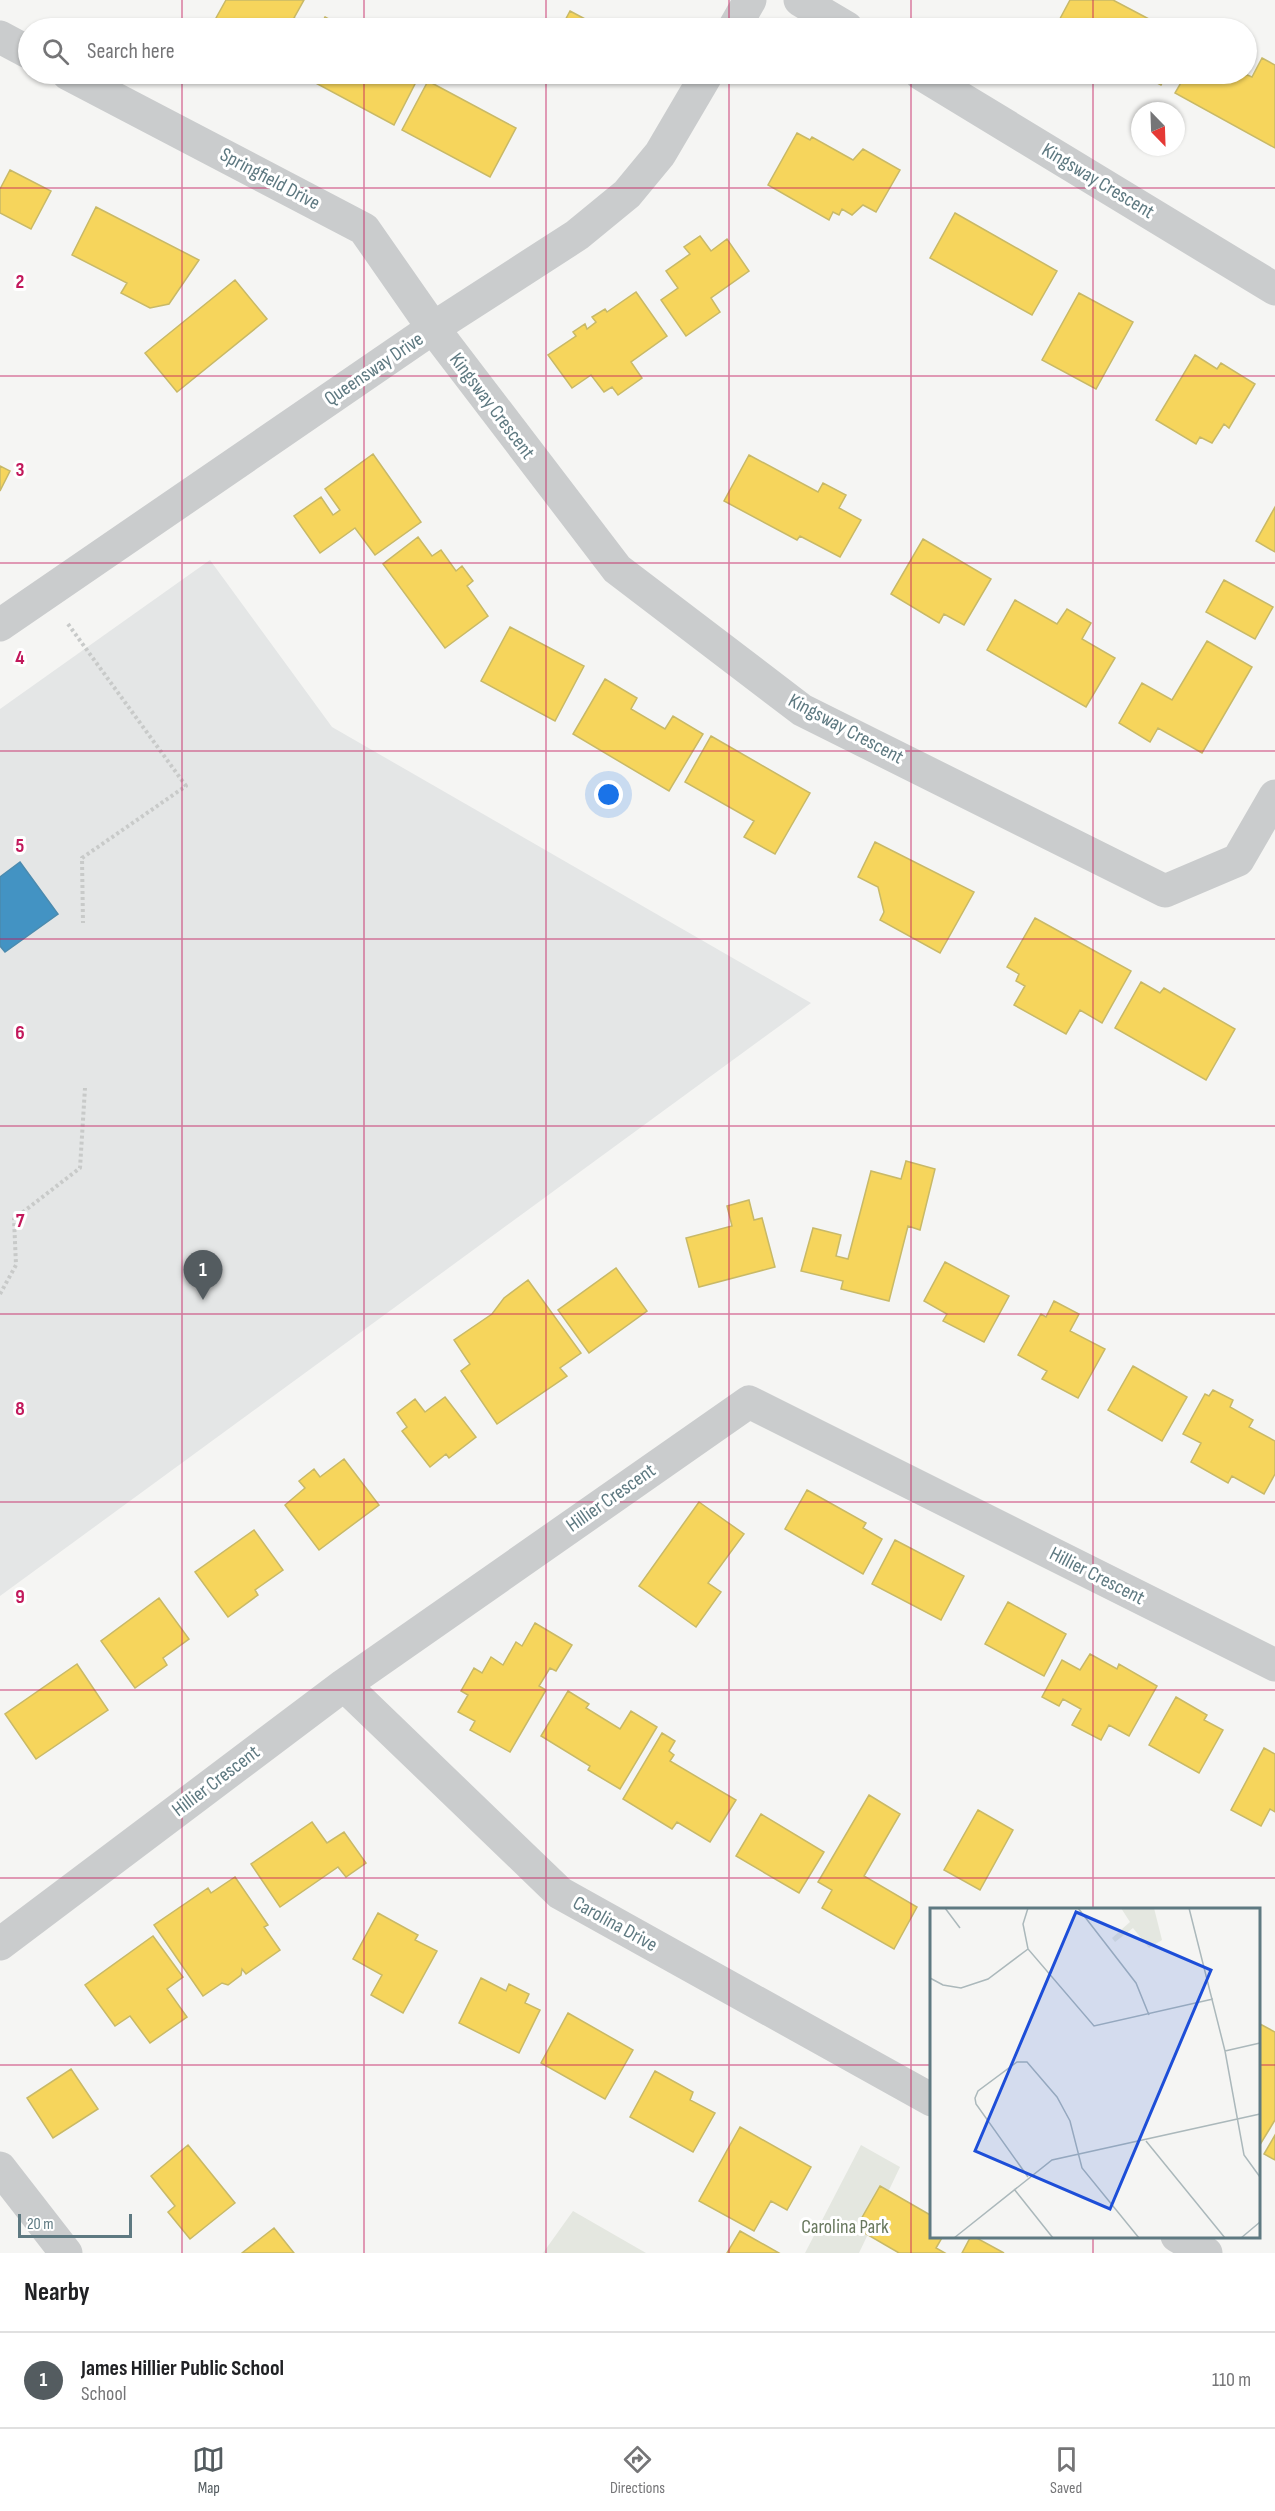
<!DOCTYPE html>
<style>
:root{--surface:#fff;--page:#f6f6f6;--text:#202124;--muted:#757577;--line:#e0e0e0;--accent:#545c60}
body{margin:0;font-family:"Sofia Sans Condensed",sans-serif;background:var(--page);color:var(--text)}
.compass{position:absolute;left:1131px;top:102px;width:54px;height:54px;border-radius:50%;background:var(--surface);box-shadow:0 2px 4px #0004;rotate:157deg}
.scale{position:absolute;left:18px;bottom:15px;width:114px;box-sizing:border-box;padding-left:6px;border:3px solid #5e7981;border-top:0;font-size:16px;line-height:21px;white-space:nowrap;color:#5e7981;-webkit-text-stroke:4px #fff;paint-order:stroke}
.you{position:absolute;left:609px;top:795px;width:21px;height:21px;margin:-15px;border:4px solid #fff;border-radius:50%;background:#1a73e8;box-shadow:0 0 0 9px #1a73e833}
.badge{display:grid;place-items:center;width:39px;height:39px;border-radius:50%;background:var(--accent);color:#fff;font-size:20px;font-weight:700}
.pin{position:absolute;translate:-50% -50px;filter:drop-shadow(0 2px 3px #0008)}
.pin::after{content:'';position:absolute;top:32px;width:21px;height:18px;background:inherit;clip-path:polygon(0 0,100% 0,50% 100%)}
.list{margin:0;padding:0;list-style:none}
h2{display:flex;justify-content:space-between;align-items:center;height:78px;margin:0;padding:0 24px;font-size:26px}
h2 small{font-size:20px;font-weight:400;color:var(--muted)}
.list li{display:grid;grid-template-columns:39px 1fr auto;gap:18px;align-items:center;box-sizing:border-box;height:96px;padding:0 24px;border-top:2px solid var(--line)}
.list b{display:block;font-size:22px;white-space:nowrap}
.list p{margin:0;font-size:20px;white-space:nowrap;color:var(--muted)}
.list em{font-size:20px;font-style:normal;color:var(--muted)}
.icon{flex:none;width:33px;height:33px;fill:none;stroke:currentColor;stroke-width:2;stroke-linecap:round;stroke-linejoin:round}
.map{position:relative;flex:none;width:1275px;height:2253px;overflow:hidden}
.search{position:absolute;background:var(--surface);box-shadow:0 2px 4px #0004;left:18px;right:18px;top:18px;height:66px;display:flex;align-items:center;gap:15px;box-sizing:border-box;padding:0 21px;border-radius:33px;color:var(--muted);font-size:22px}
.sheet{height:174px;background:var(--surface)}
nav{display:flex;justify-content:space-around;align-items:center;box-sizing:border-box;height:84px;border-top:2px solid var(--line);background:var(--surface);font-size:16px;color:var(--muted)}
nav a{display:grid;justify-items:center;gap:3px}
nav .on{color:var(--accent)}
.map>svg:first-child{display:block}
</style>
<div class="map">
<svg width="1275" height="2253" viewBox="0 0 1275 2253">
<rect width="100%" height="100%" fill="#f5f5f3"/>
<path fill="#e4e6e6" d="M 210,560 L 332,727 L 811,1003 L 0,1596 L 0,709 Z"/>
<path fill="#e4e7e0" d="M 861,2145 L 900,2167 L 859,2253 L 805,2253 Z
M 573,2211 L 646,2253 L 543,2253 Z"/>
<path fill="#f6d55c" stroke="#c8b967" stroke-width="1.5" d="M 226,0 L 304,0 L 294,18 L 313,27 L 215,28 L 211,27 Z
M 1070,0 L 1113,0 L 1166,28 L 1055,28 Z
M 570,11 L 602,28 L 561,28 Z
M 325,17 L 343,27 L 346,22 L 359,28 L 319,28 Z
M 1262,58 L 1275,65 L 1275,148 L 1175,93 L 1186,74 L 1245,74 L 1252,77 Z
M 314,74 L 409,74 L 418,78 L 394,125 L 310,80 Z
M 1140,74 L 1167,74 L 1161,85 Z
M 428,81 L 516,128 L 490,177 L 402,130 Z
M 797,133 L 810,140 L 812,137 L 853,160 L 863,149 L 900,170 L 876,212 L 863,205 L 852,215 L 842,209 L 839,215 L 833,212 L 829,220 L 768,185 Z
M 10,170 L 51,191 L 31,229 L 0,213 L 0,189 Z
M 96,207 L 199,260 L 169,304 L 150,308 L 121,293 L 127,283 L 72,255 Z
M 955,213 L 1057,271 L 1032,315 L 930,258 Z
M 700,236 L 711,251 L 727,239 L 749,271 L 711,298 L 720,312 L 686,336 L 661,300 L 678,288 L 666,271 L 690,254 L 684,247 Z
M 235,280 L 267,319 L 177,392 L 145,353 Z
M 636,292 L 667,336 L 631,362 L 642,378 L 618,395 L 612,387 L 604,392 L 591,375 L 572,388 L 548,355 L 576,336 L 573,332 L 585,324 L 587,329 L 596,322 L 592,317 L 605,309 L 607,312 Z
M 1079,293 L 1133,322 L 1096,389 L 1042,360 Z
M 1195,355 L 1217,369 L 1221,363 L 1255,384 L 1229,428 L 1224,424 L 1212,443 L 1200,437 L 1196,444 L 1156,420 Z
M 373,454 L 421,522 L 375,555 L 355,528 L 320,553 L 294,516 L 321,497 L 333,515 L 340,510 L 325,489 Z
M 749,455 L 818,492 L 823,483 L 846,495 L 839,508 L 861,520 L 840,557 L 800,536 L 797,540 L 724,501 Z
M 0,466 L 10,471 L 0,491 Z
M 1275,507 L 1275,552 L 1256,541 Z
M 418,537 L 432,556 L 441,550 L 456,571 L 462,566 L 473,581 L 467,586 L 488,616 L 445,648 L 383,564 Z
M 923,539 L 991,579 L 964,625 L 944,614 L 939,623 L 891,594 Z
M 1224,580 L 1273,607 L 1255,639 L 1206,612 Z
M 1015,600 L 1057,624 L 1067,609 L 1091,623 L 1082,639 L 1115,658 L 1086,707 L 987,650 Z
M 510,627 L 584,666 L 555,721 L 481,681 Z
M 1207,641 L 1252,667 L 1202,753 L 1158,728 L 1150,742 L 1119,723 L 1142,683 L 1172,700 Z
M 605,679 L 637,698 L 631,709 L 665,729 L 673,716 L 703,734 L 669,791 L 573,734 Z
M 711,736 L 810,793 L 775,854 L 744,837 L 754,821 L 685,782 Z
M 875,842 L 974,892 L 940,953 L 880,920 L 884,912 L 878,887 L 858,877 Z
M 1035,918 L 1131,971 L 1102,1023 L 1080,1010 L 1066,1034 L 1014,1005 L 1025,986 L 1016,981 L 1019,974 L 1007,967 Z
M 1141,982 L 1160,993 L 1164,988 L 1235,1029 L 1206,1080 L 1115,1028 Z
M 906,1161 L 935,1169 L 920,1230 L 908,1226 L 889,1301 L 841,1289 L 843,1281 L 801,1271 L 813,1228 L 841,1235 L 836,1256 L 848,1259 L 871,1171 L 901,1179 Z
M 749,1200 L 754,1220 L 762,1218 L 775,1267 L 699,1287 L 686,1238 L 732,1226 L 727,1206 Z
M 945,1262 L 1009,1296 L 984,1342 L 943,1321 L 947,1314 L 924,1301 Z
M 616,1268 L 647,1311 L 589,1353 L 558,1310 Z
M 528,1280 L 581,1353 L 560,1368 L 567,1376 L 497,1424 L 461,1371 L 470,1364 L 454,1340 L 492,1314 L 504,1298 Z
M 1054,1301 L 1079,1314 L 1070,1331 L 1105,1349 L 1078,1398 L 1042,1379 L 1047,1371 L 1018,1355 L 1041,1314 L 1046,1317 Z
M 1133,1366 L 1187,1397 L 1162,1441 L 1108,1410 Z
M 1213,1390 L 1233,1400 L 1230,1407 L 1253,1420 L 1249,1427 L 1275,1441 L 1275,1474 L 1264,1494 L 1232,1476 L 1228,1483 L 1191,1462 L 1201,1443 L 1183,1434 L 1205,1394 L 1209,1396 Z
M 445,1397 L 476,1437 L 449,1458 L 446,1454 L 430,1467 L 402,1431 L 407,1427 L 397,1413 L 415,1399 L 425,1412 Z
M 344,1459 L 379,1505 L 319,1550 L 285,1505 L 305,1488 L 299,1481 L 314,1469 L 320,1477 Z
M 807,1490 L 866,1523 L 863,1528 L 882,1539 L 863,1574 L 785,1529 Z
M 699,1502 L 744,1534 L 708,1583 L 721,1592 L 696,1627 L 639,1586 Z
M 254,1530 L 283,1570 L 255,1590 L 258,1595 L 228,1617 L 195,1572 Z
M 895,1540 L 964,1576 L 941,1620 L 872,1584 Z
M 159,1598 L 189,1639 L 163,1658 L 167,1665 L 135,1688 L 101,1641 Z
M 1008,1602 L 1066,1634 L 1044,1676 L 985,1644 Z
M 535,1623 L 572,1645 L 556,1671 L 550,1668 L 539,1686 L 546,1690 L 510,1752 L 470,1730 L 475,1721 L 458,1712 L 468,1695 L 461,1691 L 474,1668 L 482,1673 L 491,1657 L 503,1665 L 516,1642 L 522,1646 Z
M 1090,1654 L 1117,1669 L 1119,1664 L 1157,1686 L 1129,1736 L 1109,1725 L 1101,1740 L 1072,1725 L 1081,1709 L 1063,1699 L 1059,1706 L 1042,1697 L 1062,1660 L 1080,1670 Z
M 77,1664 L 108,1710 L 36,1759 L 5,1714 Z
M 568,1691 L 589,1704 L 586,1708 L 620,1729 L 631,1711 L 657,1727 L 620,1789 L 588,1770 L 590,1766 L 541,1736 Z
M 1176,1697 L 1207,1715 L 1204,1720 L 1223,1730 L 1199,1773 L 1149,1745 Z
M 662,1733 L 675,1741 L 669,1751 L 674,1755 L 670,1761 L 736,1800 L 710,1842 L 677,1822 L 672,1829 L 623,1799 Z
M 1264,1748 L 1275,1754 L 1275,1812 L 1270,1809 L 1261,1826 L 1231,1810 Z
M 869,1795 L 900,1814 L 864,1876 L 917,1907 L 894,1949 L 822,1908 L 832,1890 L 818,1882 Z
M 978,1810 L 1013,1830 L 980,1890 L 944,1870 Z
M 761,1814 L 824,1852 L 799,1893 L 736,1856 Z
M 312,1822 L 327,1843 L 344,1832 L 366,1863 L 346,1877 L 338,1867 L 280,1907 L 251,1864 Z
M 235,1877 L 268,1925 L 264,1927 L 280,1950 L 246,1974 L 242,1969 L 241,1975 L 228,1985 L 222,1983 L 203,1996 L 154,1925 L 208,1888 L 211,1893 Z
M 378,1913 L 418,1935 L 415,1940 L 437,1951 L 403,2013 L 371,1995 L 382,1975 L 353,1959 Z
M 153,1936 L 183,1977 L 167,1989 L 187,2017 L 150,2043 L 130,2016 L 115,2026 L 85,1985 Z
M 481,1978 L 506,1991 L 509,1984 L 529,1994 L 525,2003 L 540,2010 L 519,2053 L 459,2023 Z
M 568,2013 L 633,2050 L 605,2099 L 541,2063 Z
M 1260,2024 L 1275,2032 L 1275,2120 L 1258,2148 Z
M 71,2069 L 98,2109 L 53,2138 L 27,2098 Z
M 655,2071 L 693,2092 L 690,2100 L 715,2113 L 693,2152 L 630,2117 Z
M 740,2127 L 811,2167 L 787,2210 L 771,2201 L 754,2231 L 699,2201 Z
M 1275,2135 L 1275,2160 L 1264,2154 Z
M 188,2145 L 235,2203 L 190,2239 L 168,2212 L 175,2206 L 151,2176 Z
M 880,2186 L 932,2216 L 932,2236 L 943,2236 L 936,2248 L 945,2253 L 899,2253 L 856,2228 Z
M 274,2228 L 294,2253 L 242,2253 Z
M 740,2231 L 779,2253 L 727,2253 Z
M 971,2236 L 973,2236 L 1004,2253 L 962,2253 Z"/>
<path fill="#4393c3" stroke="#4b8baf" stroke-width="1.5" d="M 20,862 L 58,914 L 5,952 L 0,946 L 0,877 Z"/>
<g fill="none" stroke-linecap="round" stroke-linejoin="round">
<path stroke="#c8cac9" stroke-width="4" stroke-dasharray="3 3" stroke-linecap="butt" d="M 68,624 L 186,786 L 82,858 L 83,923
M 0,1294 L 16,1265 L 14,1219 L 80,1168 L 85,1088"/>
<path stroke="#cacccd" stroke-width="33" d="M 800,0 L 847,28
M 734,28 L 750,0
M 0,37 L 28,52
M 68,74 L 364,229 L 433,328 L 617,569 L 802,710 L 1165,891 L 1238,860 L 1275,796
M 921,74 L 1275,289
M 0,625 L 433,328 L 577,235 L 627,194 L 660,154 L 707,74
M 344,1685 L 560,1893 L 932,2100
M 0,1944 L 344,1685 L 749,1402 L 1275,1665
M 0,2168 L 66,2253
M 1177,2236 L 1206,2253"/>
</g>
<path fill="none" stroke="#c2185b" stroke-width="1.5" stroke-opacity="0.55" d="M 182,0 L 182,28M 364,0 L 364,28M 546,0 L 546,28M 729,0 L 729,28M 911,0 L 911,28M 1093,0 L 1093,28M 182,74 L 182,2253M 364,74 L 364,2253M 546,74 L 546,2253M 729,74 L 729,2253M 911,74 L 911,2253M 1093,74 L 1093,1910M 0,188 L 1275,188M 0,376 L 1275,376M 0,563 L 1275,563M 0,751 L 1275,751M 0,939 L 1275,939M 0,1126 L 1275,1126M 0,1314 L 1275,1314M 0,1502 L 1275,1502M 0,1690 L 1275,1690M 0,1878 L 1275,1878M 0,2065 L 932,2065M 1258,2065 L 1275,2065M 1093,2236 L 1093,2253"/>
<g text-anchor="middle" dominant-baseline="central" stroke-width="6" stroke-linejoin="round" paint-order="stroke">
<g font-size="20" fill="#5e7981" stroke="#fff">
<text transform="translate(270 179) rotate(28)">Springfield Drive</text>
<text transform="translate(1098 181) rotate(31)">Kingsway Crescent</text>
<text transform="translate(374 369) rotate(-34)">Queensway Drive</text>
<text transform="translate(492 406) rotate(53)">Kingsway Crescent</text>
<text transform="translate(846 729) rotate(28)">Kingsway Crescent</text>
<text transform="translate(611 1498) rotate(-35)">Hillier Crescent</text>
<text transform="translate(1097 1576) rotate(27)">Hillier Crescent</text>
<text transform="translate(216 1781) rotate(-37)">Hillier Crescent</text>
<text transform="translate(615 1924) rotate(29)">Carolina Drive</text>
</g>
<g font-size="20" fill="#68785e" stroke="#fff">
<text x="845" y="2227">Carolina Park</text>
</g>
</g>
<g transform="translate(930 1908)">
<rect width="330" height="330" fill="#f5f5f3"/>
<path d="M 191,0 L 224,0 L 232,32 L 219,40 L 203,20 L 185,34 L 182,30 L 200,14 Z" fill="#e4e7e0"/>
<path fill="none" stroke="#abb8bb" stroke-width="1.5" d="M 15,0 L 30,20M 98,0 L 93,16 L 98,41 L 164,118 L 283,91M 148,0 L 206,75 L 219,107M 259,0 L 295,143 L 314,247 L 330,269M 0,70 L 13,77 L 31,80 L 58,71 L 98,41M 295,143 L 330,135M 216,233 L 295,330M 98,269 L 46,196 L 45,190 L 48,183 L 87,154 L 97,154 L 127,189 L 140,213 L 152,260 L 209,330M 84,281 L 123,330M 24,330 L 122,252 L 330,206M 311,330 L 330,314"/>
<path fill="#1d4ed8" fill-opacity="0.15" stroke="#1d4ed8" stroke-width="3" d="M 146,4 L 281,62 L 180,301 L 45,243 Z"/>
<rect width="330" height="330" fill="none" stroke="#5e7981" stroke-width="3"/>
</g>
<g font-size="20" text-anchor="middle" font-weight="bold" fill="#c2185b" stroke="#fff" stroke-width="6" stroke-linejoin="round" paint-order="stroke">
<text x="20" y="288">2</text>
<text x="20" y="476">3</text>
<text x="20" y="664">4</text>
<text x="20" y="852">5</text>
<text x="20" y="1039">6</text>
<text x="20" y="1227">7</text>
<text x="20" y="1415">8</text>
<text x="20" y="1603">9</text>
</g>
</svg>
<svg class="compass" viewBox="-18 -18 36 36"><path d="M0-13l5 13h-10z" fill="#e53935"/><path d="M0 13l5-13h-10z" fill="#757577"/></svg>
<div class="scale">20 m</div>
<div class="you"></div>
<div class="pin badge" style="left:203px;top:1300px">1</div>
<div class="search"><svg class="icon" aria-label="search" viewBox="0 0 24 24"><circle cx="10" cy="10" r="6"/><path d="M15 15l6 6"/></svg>Search here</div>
</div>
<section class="sheet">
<h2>Nearby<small></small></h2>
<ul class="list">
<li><span class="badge">1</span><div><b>James Hillier Public School</b><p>School</p></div><em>110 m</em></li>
</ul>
</section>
<nav>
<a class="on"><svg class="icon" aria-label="map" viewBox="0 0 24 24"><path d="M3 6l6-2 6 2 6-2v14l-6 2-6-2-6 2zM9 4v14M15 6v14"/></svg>Map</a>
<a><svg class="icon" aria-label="directions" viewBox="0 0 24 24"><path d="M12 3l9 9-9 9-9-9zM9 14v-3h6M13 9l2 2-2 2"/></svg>Directions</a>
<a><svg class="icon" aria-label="saved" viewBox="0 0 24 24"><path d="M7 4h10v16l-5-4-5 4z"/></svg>Saved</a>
</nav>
